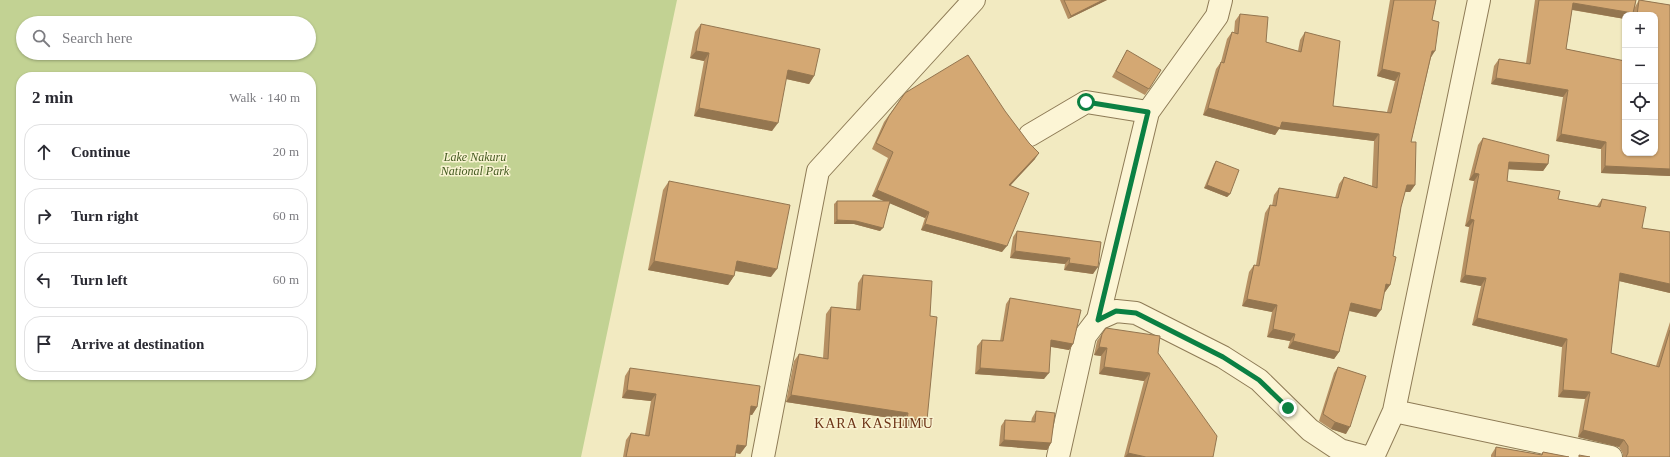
<!DOCTYPE html>
<meta charset="utf-8">
<style>
:root{--surface:#fff;--page:#f7f7f7;--text:#2b2b33;--muted:#7c7c81;--line:#e1e1e2}
body{margin:0;font-family:"Times New Roman",serif;background:var(--page);color:var(--text)}
.controls{position:absolute;right:12px;top:12px;display:grid;overflow:hidden;border-radius:8px;box-shadow:0 1px 3px #0004}
.controls button{width:36px;height:36px;display:grid;place-items:center;padding:0;border:0;border-bottom:1px solid var(--line);background:var(--surface);color:var(--text);font:20px sans-serif}
.stop{position:absolute;width:12px;height:12px;margin:-9px;border:3px solid #0b8043;border-radius:50%;background:#fff}
.stop.end{background:#0b8043;border-color:#fff;box-shadow:0 1px 4px #0008}
.list{margin:0;padding:0;list-style:none}
h2{display:flex;justify-content:space-between;align-items:center;height:52px;margin:0;padding:0 16px;font-size:17px}
h2 small{font-size:13px;font-weight:400;color:var(--muted)}
.list li{display:grid;grid-template-columns:26px 1fr auto;gap:12px;align-items:center;box-sizing:border-box;height:56px;margin:0 8px 8px;padding:0 8px;border:1px solid var(--line);border-radius:16px}
.list b{display:block;font-size:15px;white-space:nowrap}
.list em{font-size:13px;font-style:normal;color:var(--muted)}
.icon{flex:none;width:22px;height:22px;fill:none;stroke:currentColor;stroke-width:2;stroke-linecap:round;stroke-linejoin:round}
.map{position:relative;flex:none;width:1670px;height:457px;overflow:hidden}
.search{position:absolute;background:var(--surface);box-shadow:0 1px 3px #0004;left:16px;top:16px;width:300px;height:44px;display:flex;align-items:center;gap:10px;box-sizing:border-box;padding:0 14px;border-radius:22px;color:var(--muted);font-size:15px}
.panel{position:absolute;background:var(--surface);box-shadow:0 1px 3px #0004;left:16px;top:72px;width:300px;height:308px;border-radius:16px}
.map>svg:first-child{display:block}
</style>
<div class="map">
<svg width="1670" height="457" viewBox="0 0 1670 457">
<rect width="100%" height="100%" fill="#f2eac1"/>
<path fill="#c2d293" fill-rule="evenodd" d="M 0,0 L 677,0 L 581,457 L 0,457 ZM 23,23 L 309,23 L 309,53 L 23,53 ZM 21,77 L 311,77 L 311,375 L 21,375 Z"/>
<g fill="none" stroke-linecap="round" stroke-linejoin="round">
<defs>
<path id="minor" d="M 1030,135 L 1086,102 L 1148,112
M 1098,319 L 1148,112 L 1217,16 L 1221,0
M 1394,411 L 1611,457
M 763,457 L 818,171 L 974,0
M 1058,457 L 1085,336 L 1098,319 L 1116,311 L 1136,313 L 1223,357 L 1259,380 L 1310,430 L 1340,450 L 1366,457
M 1373,457 L 1394,411 L 1479,0"/>
</defs>
<use href="#minor" stroke="#8e7b56" stroke-width="24"/>
<use href="#minor" stroke="#fcf5d5" stroke-width="22"/>
</g>
<path fill="#b69063" fill-rule="evenodd" d="M 1060,0 L 1107,0 L 1068,19 Z
M 1390,0 L 1436,0 L 1432,20 L 1431,57 L 1411,142 L 1415,185 L 1410,192 L 1405,192 L 1401,207 L 1393,256 L 1390,285 L 1385,292 L 1384,292 L 1376,317 L 1349,311 L 1339,352 L 1334,359 L 1288,348 L 1290,341 L 1267,337 L 1272,312 L 1242,306 L 1249,272 L 1254,265 L 1256,265 L 1265,213 L 1270,205 L 1272,206 L 1274,195 L 1279,188 L 1335,198 L 1339,184 L 1344,177 L 1372,186 L 1374,141 L 1279,129 L 1275,135 L 1203,115 L 1216,69 L 1221,62 L 1227,39 L 1232,32 L 1234,33 L 1235,21 L 1240,14 L 1266,42 L 1298,51 L 1300,40 L 1305,32 L 1333,106 L 1387,112 L 1395,81 L 1377,76 Z
M 1535,0 L 1636,0 L 1635,7 L 1639,0 L 1670,5 L 1670,176 L 1601,173 L 1601,149 L 1556,141 L 1563,97 L 1491,84 L 1494,66 L 1499,59 L 1526,63 ZM 1572,10 L 1625,19 L 1625,15 L 1632,15 L 1633,13 L 1634,10 L 1633,15 L 1655,15 L 1655,153 L 1625,153 L 1625,61 L 1566,49 Z
M 701,24 L 814,76 L 809,84 L 786,79 L 772,131 L 694,116 L 704,61 L 690,58 L 695,32 Z
M 1127,50 L 1149,89 L 1145,95 L 1112,77 L 1123,57 Z
M 905,93 L 1035,159 L 1010,186 L 1002,252 L 921,230 L 925,218 L 890,203 L 880,231 L 854,224 L 834,224 L 834,204 L 837,201 L 884,201 L 872,196 L 888,158 L 872,149 L 884,122 Z
M 1483,138 L 1548,164 L 1543,171 L 1508,169 L 1507,181 L 1558,199 L 1597,206 L 1602,199 L 1642,228 L 1670,232 L 1670,293 L 1619,281 L 1611,353 L 1656,366 L 1670,322 L 1670,457 L 1623,457 L 1623,454 L 1619,447 L 1578,437 L 1585,399 L 1558,397 L 1562,347 L 1472,325 L 1481,286 L 1460,282 L 1469,227 L 1465,226 L 1474,181 L 1469,180 L 1478,145 Z
M 1216,161 L 1230,194 L 1227,197 L 1204,188 L 1214,164 Z
M 669,181 L 771,277 L 735,271 L 734,276 L 728,285 L 648,270 L 663,190 Z
M 1017,231 L 1101,242 L 1093,274 L 1064,270 L 1065,264 L 1010,258 L 1013,237 Z
M 863,275 L 930,316 L 927,420 L 922,427 L 902,426 L 903,420 L 786,402 L 794,361 L 799,354 L 823,358 L 826,314 L 831,307 L 856,309 L 858,283 Z
M 1010,298 L 1073,344 L 1069,350 L 1051,347 L 1044,379 L 975,374 L 977,346 L 982,340 L 1000,341 L 1006,304 Z
M 1106,328 L 1158,353 L 1213,457 L 1124,457 L 1144,381 L 1099,374 L 1101,356 L 1094,355 L 1097,341 Z
M 1338,367 L 1346,434 L 1331,429 L 1319,421 L 1334,373 Z
M 630,368 L 757,407 L 752,415 L 750,414 L 746,446 L 740,454 L 736,453 L 735,457 L 623,457 L 626,440 L 631,433 L 645,435 L 651,401 L 622,398 L 625,376 Z
M 1036,411 L 1051,443 L 1047,450 L 999,446 L 1001,426 L 1005,420 L 1031,422 L 1032,418 Z
M 1496,447 L 1541,455 L 1543,452 L 1569,457 L 1491,457 L 1491,455 Z"/>
<path fill="#947650" d="M 1103,0 L 1107,0 L 1068,19 L 1071,16 Z
M 1573,3 L 1633,13 L 1632,15 L 1625,15 L 1625,19 L 1568,9 Z
M 696,51 L 709,53 L 704,61 L 690,58 Z
M 1432,51 L 1435,51 L 1430,59 Z
M 1382,69 L 1400,73 L 1395,81 L 1377,76 Z
M 788,70 L 814,76 L 809,84 L 782,78 Z
M 1496,78 L 1568,90 L 1563,97 L 1491,84 Z
M 699,108 L 778,123 L 772,131 L 694,116 Z
M 1208,108 L 1282,122 L 1379,134 L 1374,141 L 1279,129 L 1275,135 L 1203,115 Z
M 1561,134 L 1606,142 L 1601,149 L 1556,141 Z
M 1039,153 L 1035,159 L 1005,191 L 1009,185 Z
M 1509,162 L 1548,164 L 1543,171 L 1504,169 Z
M 1605,166 L 1670,169 L 1670,176 L 1601,173 Z
M 1474,173 L 1479,174 L 1474,181 L 1469,180 Z
M 1207,185 L 1230,194 L 1227,197 L 1204,188 Z
M 1407,185 L 1415,185 L 1410,192 L 1402,192 Z
M 877,190 L 929,212 L 925,218 L 872,196 Z
M 1470,219 L 1474,220 L 1469,227 L 1465,226 Z
M 837,220 L 856,221 L 883,228 L 880,231 L 854,224 L 834,224 Z
M 925,224 L 1007,246 L 1002,252 L 921,230 Z
M 1015,251 L 1070,258 L 1065,264 L 1010,258 Z
M 654,261 L 734,276 L 728,285 L 648,270 Z
M 737,261 L 777,269 L 771,277 L 731,270 Z
M 1069,263 L 1098,267 L 1093,274 L 1064,270 Z
M 1620,273 L 1670,284 L 1670,293 L 1615,280 Z
M 1465,275 L 1486,278 L 1481,286 L 1460,282 Z
M 1386,284 L 1390,285 L 1385,292 L 1381,291 Z
M 1247,299 L 1277,305 L 1272,312 L 1242,306 Z
M 1351,303 L 1381,310 L 1376,317 L 1346,310 Z
M 1477,318 L 1567,339 L 1562,347 L 1472,325 Z
M 1273,329 L 1295,334 L 1290,341 L 1267,337 Z
M 1051,340 L 1073,344 L 1069,350 L 1047,346 Z
M 1293,341 L 1339,352 L 1334,359 L 1288,348 Z
M 1099,347 L 1107,348 L 1101,356 L 1094,355 Z
M 1104,367 L 1150,373 L 1144,381 L 1099,374 Z
M 980,368 L 1049,373 L 1044,379 L 975,374 Z
M 627,390 L 656,394 L 651,401 L 622,398 Z
M 1563,390 L 1590,392 L 1585,399 L 1558,397 Z
M 791,395 L 908,413 L 903,420 L 786,402 Z
M 751,406 L 757,407 L 752,415 L 746,414 Z
M 907,419 L 927,420 L 922,427 L 902,426 Z
M 1335,422 L 1350,427 L 1346,434 L 1331,429 Z
M 1583,430 L 1624,440 L 1619,447 L 1578,437 Z
M 1004,440 L 1051,443 L 1047,450 L 999,446 Z
M 737,445 L 746,446 L 740,454 L 732,452 Z
M 1128,453 L 1146,457 L 1125,457 Z"/>
<path fill="#d4a873" stroke="#947650" d="M 1064,0 L 1103,0 L 1071,16 Z
M 1394,0 L 1436,0 L 1432,20 L 1439,22 L 1435,51 L 1432,51 L 1411,142 L 1416,142 L 1415,185 L 1407,185 L 1401,207 L 1393,256 L 1396,257 L 1390,285 L 1386,284 L 1381,310 L 1351,303 L 1339,352 L 1293,341 L 1295,334 L 1273,329 L 1277,305 L 1247,299 L 1254,265 L 1259,266 L 1270,205 L 1276,206 L 1279,188 L 1338,198 L 1344,177 L 1377,188 L 1379,134 L 1282,122 L 1280,128 L 1208,108 L 1221,62 L 1224,63 L 1232,32 L 1238,34 L 1240,14 L 1268,17 L 1266,42 L 1301,52 L 1305,32 L 1340,41 L 1333,106 L 1391,113 L 1400,73 L 1382,69 Z
M 1539,0 L 1636,0 L 1633,13 L 1573,3 L 1566,49 L 1625,61 L 1625,153 L 1655,153 L 1655,15 L 1637,15 L 1639,0 L 1670,5 L 1670,169 L 1605,166 L 1606,142 L 1561,134 L 1568,90 L 1496,78 L 1499,59 L 1530,64 Z
M 701,24 L 820,49 L 814,76 L 788,70 L 778,123 L 699,108 L 709,53 L 696,51 Z
M 1127,50 L 1161,70 L 1149,89 L 1116,71 Z
M 968,55 L 1005,111 L 1029,143 L 1039,153 L 1009,185 L 1029,193 L 1007,246 L 925,224 L 929,212 L 877,190 L 893,152 L 876,143 L 889,116 L 905,93 Z
M 1483,138 L 1549,155 L 1548,164 L 1509,162 L 1507,181 L 1560,191 L 1558,199 L 1600,207 L 1602,199 L 1646,207 L 1642,228 L 1670,232 L 1670,284 L 1620,273 L 1611,353 L 1659,367 L 1670,330 L 1670,457 L 1626,457 L 1628,453 L 1628,446 L 1624,440 L 1583,430 L 1590,392 L 1563,390 L 1567,339 L 1477,318 L 1486,278 L 1465,275 L 1474,220 L 1470,219 L 1479,174 L 1474,173 Z
M 1216,161 L 1239,170 L 1230,194 L 1207,185 Z
M 669,181 L 790,205 L 777,269 L 737,261 L 734,276 L 654,261 Z
M 837,201 L 890,201 L 883,228 L 856,221 L 837,220 Z
M 1017,231 L 1101,242 L 1098,267 L 1069,263 L 1070,258 L 1015,251 Z
M 863,275 L 932,281 L 930,316 L 937,317 L 927,420 L 907,419 L 908,413 L 791,395 L 799,354 L 828,359 L 831,307 L 860,310 Z
M 1010,298 L 1081,310 L 1073,344 L 1051,340 L 1049,373 L 980,368 L 982,340 L 1003,341 Z
M 1106,328 L 1160,336 L 1158,353 L 1217,436 L 1213,457 L 1146,457 L 1128,453 L 1150,373 L 1104,367 L 1107,348 L 1099,347 L 1102,334 Z
M 1338,367 L 1366,376 L 1350,427 L 1335,422 L 1323,414 Z
M 630,368 L 760,386 L 757,407 L 751,406 L 746,446 L 737,445 L 735,457 L 626,457 L 631,433 L 649,436 L 656,394 L 627,390 Z
M 1036,411 L 1055,413 L 1051,443 L 1004,440 L 1005,420 L 1035,422 Z
M 1496,447 L 1542,455 L 1543,452 L 1569,457 L 1495,457 Z
M 1579,455 L 1590,457 L 1579,457 Z"/>
<g fill="none" stroke-linecap="round" stroke-linejoin="round">
<path stroke="#0b8043" stroke-width="5" d="M 1086,102 L 1148,112 L 1098,320 L 1116,311 L 1136,313 L 1223,357 L 1259,380 L 1288,408"/>
</g>
<g text-anchor="middle" dominant-baseline="central" stroke-width="3" stroke-linejoin="round" paint-order="stroke">
<g font-size="12" font-style="italic" fill="#445a21" stroke="#f9f3d1">
<text x="475" y="157">Lake Nakuru<tspan x="475" dy="14">National Park</tspan></text>
</g>
<g font-size="14" letter-spacing="1" fill="#6d3417" stroke="#f9f3d1">
<text x="874" y="423">KARA KASHIMU</text>
</g>
</g>
</svg>
<div class="controls">
<button>+</button>
<button>−</button>
<button><svg class="icon" aria-label="locate" viewBox="0 0 24 24"><circle cx="12" cy="12" r="6"/><path d="M12 2v4M12 18v4M2 12h4M18 12h4"/></svg></button>
<button><svg class="icon" aria-label="layers" viewBox="0 0 24 24"><path d="M12 4l9 5-9 5-9-5zM3 14l9 5 9-5"/></svg></button>
</div>
<div class="stop" style="left:1086px;top:102px"></div>
<div class="stop end" style="left:1288px;top:408px"></div>
<div class="search"><svg class="icon" aria-label="search" viewBox="0 0 24 24"><circle cx="10" cy="10" r="6"/><path d="M15 15l6 6"/></svg>Search here</div>
<section class="panel">
<h2>2 min<small>Walk · 140 m</small></h2>
<ul class="list">
<li><svg class="icon" aria-label="ahead" viewBox="0 0 24 24"><path d="M12 20V5M6 11l6-6 6 6"/></svg><div><b>Continue</b></div><em>20 m</em></li>
<li><svg class="icon" aria-label="right" viewBox="0 0 24 24"><path d="M7 20v-9h11M14 6l5 5-5 5"/></svg><div><b>Turn right</b></div><em>60 m</em></li>
<li><svg class="icon" aria-label="left" viewBox="0 0 24 24"><path d="M17 20v-9H6M10 6l-5 5 5 5"/></svg><div><b>Turn left</b></div><em>60 m</em></li>
<li><svg class="icon" aria-label="arrive" viewBox="0 0 24 24"><path d="M6 21V4h12l-3 4 3 4H6"/></svg><div><b>Arrive at destination</b></div></li>
</ul>
</section>
</div>
